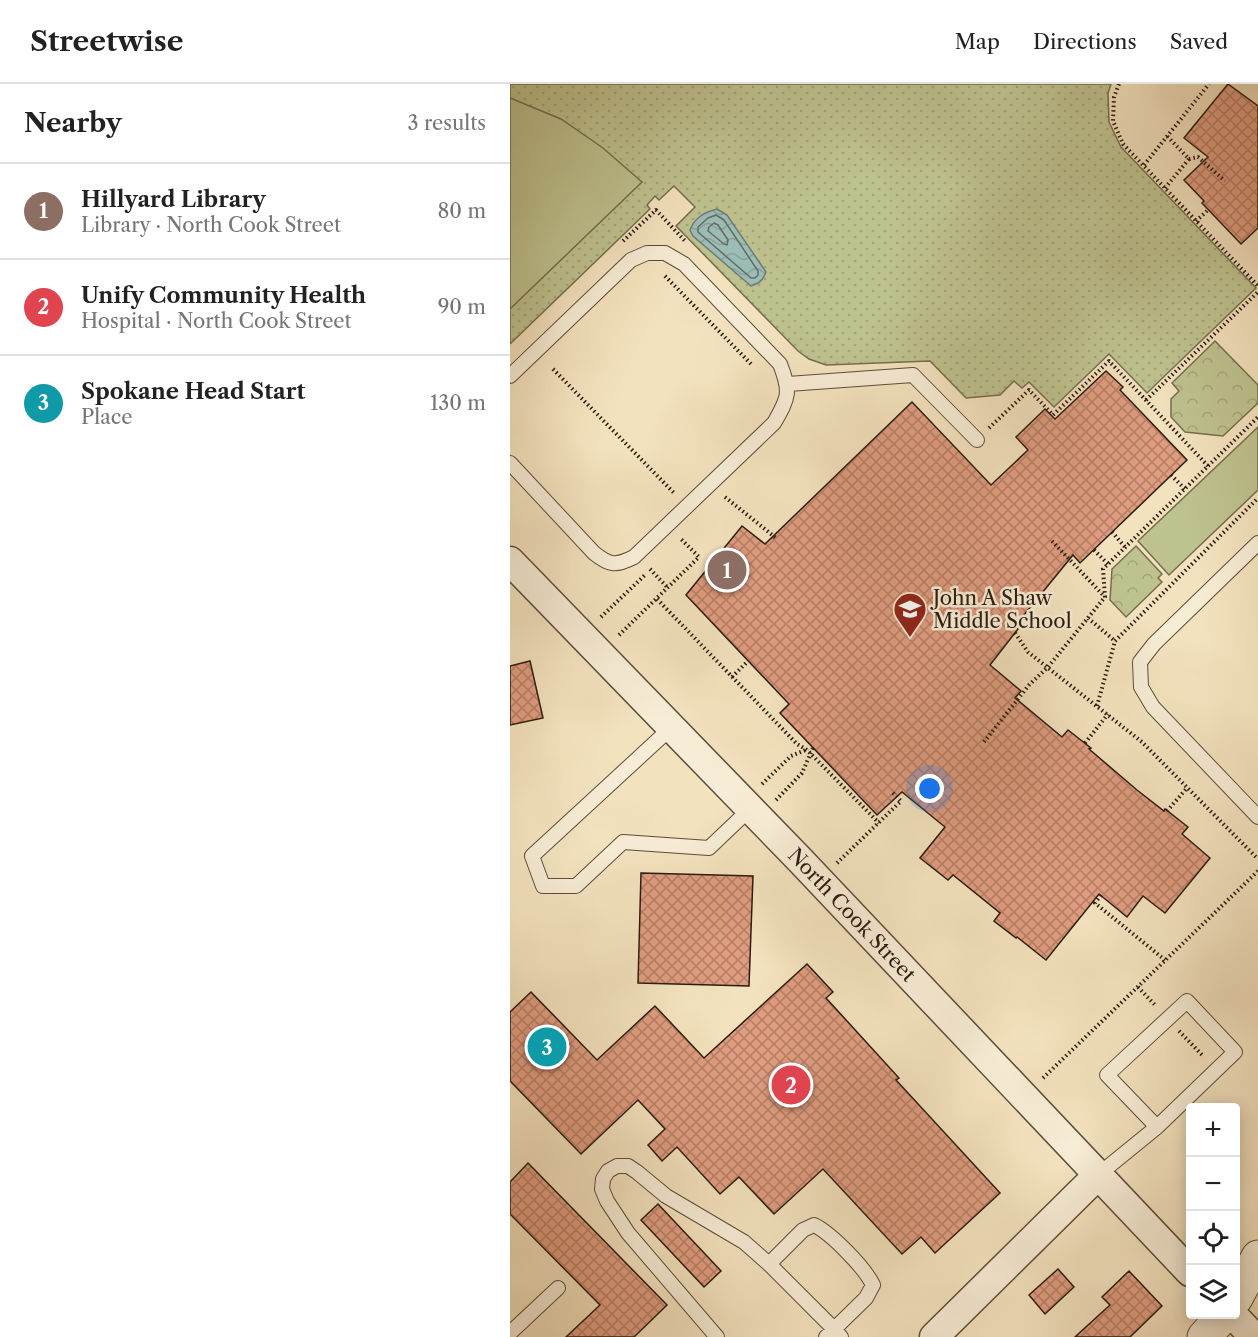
<!DOCTYPE html>
<meta charset="utf-8">
<style>
:root{--surface:#fff;--page:#f6f6f6;--text:#222;--muted:#767676;--line:#e0e0e0;--accent:#8f2418}
body{margin:0;font-family:"Libre Caslon Text",serif;background:var(--page);color:var(--text)}
.controls{position:absolute;right:18px;bottom:18px;display:grid;overflow:hidden;border-radius:6px;box-shadow:0 3px 15px #0003}
.controls button{width:54px;height:54px;display:grid;place-items:center;padding:0;border:0;border-bottom:2px solid var(--line);background:var(--surface);color:var(--text);font:30px sans-serif}
.you{position:absolute;left:420px;top:705px;width:21px;height:21px;margin:-15px;border:4px solid #fff;border-radius:50%;background:#1a73e8;box-shadow:0 0 0 9px #1a73e833}
.badge{display:grid;place-items:center;width:39px;height:39px;border-radius:50%;background:var(--accent);color:#fff;font-size:20px;font-weight:700}
.pin{position:absolute;translate:-50% -50%;border:3px solid #fff;box-shadow:0 2px 6px #0006}
.list{margin:0;padding:0;list-style:none}
h2{display:flex;justify-content:space-between;align-items:center;height:78px;margin:0;padding:0 24px;font-size:26px}
h2 small{font-size:20px;font-weight:400;color:var(--muted)}
.list li{display:grid;grid-template-columns:39px 1fr auto;gap:18px;align-items:center;box-sizing:border-box;height:96px;padding:0 24px;border-top:2px solid var(--line)}
.list b{display:block;font-size:22px;white-space:nowrap}
.list p{margin:0;font-size:20px;white-space:nowrap;color:var(--muted)}
.list em{font-size:20px;font-style:normal;color:var(--muted)}
.icon{flex:none;width:33px;height:33px;fill:none;stroke:currentColor;stroke-width:2;stroke-linecap:round;stroke-linejoin:round}
.map{position:relative;flex:none;width:748px;height:1253px;overflow:hidden}
header{display:flex;align-items:center;gap:36px;box-sizing:border-box;height:84px;padding:0 30px;background:var(--surface);border-bottom:2px solid var(--line)}
header strong{font-size:28px}
nav{display:flex;gap:33px;margin-inline-start:auto;font-size:21px}
main{display:flex}
aside{flex:1;background:var(--surface)}
.map>svg:first-child{display:block}
</style>
<header>
<strong>Streetwise</strong>
<nav><a>Map</a><a>Directions</a><a>Saved</a></nav>
</header>
<main>
<aside>
<h2>Nearby<small>3 results</small></h2>
<ul class="list">
<li><span class="badge" style="background:#8d6e63">1</span><div><b>Hillyard Library</b><p>Library · North Cook Street</p></div><em>80 m</em></li>
<li><span class="badge" style="background:#e0444e">2</span><div><b>Unify Community Health</b><p>Hospital · North Cook Street</p></div><em>90 m</em></li>
<li><span class="badge" style="background:#0f9aa8">3</span><div><b>Spokane Head Start</b><p>Place</p></div><em>130 m</em></li>
</ul>
</aside>
<div class="map">
<svg width="748" height="1253" viewBox="0 0 748 1253">
<defs>
<pattern id="grass-dots" width="8" height="8" patternUnits="userSpaceOnUse" patternTransform="scale(1.5)"><rect width="8" height="8" fill="#bec28f"/><path d="M2 2h.1M6 6h.1" fill="none" stroke="#a3a67a" stroke-width="1.8" stroke-linecap="round"/></pattern>
<pattern id="park-crowns" width="20" height="18" patternUnits="userSpaceOnUse" patternTransform="scale(1.5)"><rect width="20" height="18" fill="#bec28f"/><path d="M2 6a3 3 0 1 1 6 0M12 15a3 3 0 1 1 6 0" fill="none" stroke="#a3a67a"/></pattern>
<pattern id="water-waves" width="16" height="10" patternUnits="userSpaceOnUse" patternTransform="scale(1.5)"><rect width="16" height="10" fill="#9cbdb7"/><path d="M0 5q4-4 8 0t8 0" fill="none" stroke="#87a29c"/></pattern>
<pattern id="building-cross-hatch" width="8" height="8" patternUnits="userSpaceOnUse" patternTransform="scale(1.5)"><rect width="8" height="8" fill="#df9c7f"/><path d="M0 0l8 8M0 8l8-8" fill="none" stroke="#b57e66"/></pattern>
</defs>
<rect width="100%" height="100%" fill="#f3e2be"/>
<filter id="stains"><feTurbulence type="fractalNoise" baseFrequency=".00333" numOctaves="4"/><feColorMatrix values="0 0 0 0 .2 0 0 0 0 .09 0 0 0 0 .02 0 0 0 .5 -.17"/></filter>
<radialGradient id="worn" r=".72"><stop offset=".6" stop-color="#630" stop-opacity="0"/><stop offset="1" stop-color="#630" stop-opacity=".3"/></radialGradient>
<path fill="url(#grass-dots)" stroke="#756e4f" stroke-width="1.5" d="M 0,0 L 601,0 L 598,9 L 599,38 L 611,63 L 746,204 L 637,309 L 599,270 L 544,323 L 519,298 L 512,304 L 504,297 L 490,311 L 456,314 L 420,277 L 316,281 L 299,275 L 288,267 L 166,142 L 185,123 L 164,102 L 149,116 L 145,112 L 137,121 L 140,125 L 0,260 Z"/>
<path fill="url(#park-crowns)" stroke="#756e4f" stroke-width="1.5" d="M 705,257 L 748,301 L 748,319 L 713,352 L 675,348 L 661,333 L 661,315 L 669,307 L 662,299 Z
M 626,462 L 652,490 L 648,494 L 652,498 L 616,533 L 600,516 L 602,485 Z"/>
<path fill="#bec28f" stroke="#756e4f" stroke-width="1.5" d="M 0,14 L 51,35 L 93,64 L 132,98 L 0,225 Z
M 748,343 L 748,406 L 659,491 L 628,457 Z"/>
<path fill="url(#water-waves)" stroke="#6f7c74" stroke-width="1.5" d="M 207,125 L 217,131 L 256,188 C 253,196 250,199 241,202 L 183,152 L 180,146 C 185,133 195,128 207,125 Z"/>
<g fill="none" stroke-linecap="round" stroke-linejoin="round">
<path stroke="#646c63" stroke-width="1.5" d="M 206,131 L 214,136 L 248,187 L 248,191 L 245,194 L 241,194 L 188,148 L 188,143 L 198,134 Z
M 204,139 L 208,141 L 218,156 L 217,161 L 214,160 L 198,147 L 199,143 Z"/>
</g>
<path fill="url(#building-cross-hatch)" stroke="#2c1b0f" stroke-width="1.5" d="M 718,0 L 748,22 L 748,144 L 731,160 L 692,119 L 694,117 L 674,96 L 698,73 L 674,54 Z
M 596,287 L 613,303 L 610,306 L 677,376 L 570,479 L 563,471 L 505,542 L 508,545 L 480,581 L 511,607 L 505,614 L 552,653 L 558,646 L 581,664 L 579,665 L 627,706 L 654,727 L 655,725 L 678,743 L 672,750 L 700,774 L 655,829 L 633,812 L 617,833 L 589,810 L 536,876 L 507,853 L 506,854 L 484,837 L 490,829 L 443,791 L 438,796 L 410,774 L 435,743 L 392,708 L 367,731 L 270,629 L 279,620 L 176,511 L 232,442 L 255,460 L 402,318 L 481,401 L 518,366 L 506,353 L 535,325 L 545,335 Z
M 20,577 L 33,634 L 0,641 L 0,582 Z
M 131,789 L 243,792 L 239,902 L 128,899 Z
M 297,880 L 323,908 L 316,914 L 389,994 L 386,996 L 490,1109 L 425,1169 L 411,1153 L 392,1170 L 313,1085 L 264,1130 L 229,1093 L 210,1110 L 167,1063 L 152,1077 L 138,1061 L 155,1045 L 128,1016 L 71,1070 L 0,997 L 0,928 L 21,908 L 87,976 L 145,922 L 194,974 Z
M 18,1079 L 157,1221 L 124,1253 L 56,1253 L 90,1221 L 0,1130 L 0,1098 Z
M 148,1120 L 211,1187 L 194,1203 L 131,1136 Z
M 548,1185 L 564,1203 L 535,1230 L 519,1211 Z
M 619,1187 L 652,1222 L 620,1253 L 565,1253 L 600,1221 L 592,1213 Z"/>
<g fill="none" stroke-linecap="round" stroke-linejoin="round">
<defs>
<path id="service" d="M 0,292 L 121,176 L 137,169 L 155,169 L 174,180 L 270,280 C 281,308 279,313 264,339 L 124,473 C 106,482 100,482 84,469 L 0,379
M 278,300 L 403,291 L 467,356
M 748,459 L 644,560 L 630,578 L 631,603 L 643,623 L 748,733
M 162,643 L 22,772 L 33,802 L 66,802 L 113,758 L 199,764 L 241,724
M 588,1091 L 647,1043 L 725,968 L 677,917 L 597,991 L 647,1043
M 0,1249 L 48,1204
M 207,1253 L 118,1149 L 97,1117 L 92,1105 L 93,1095 L 98,1087 L 107,1082 L 118,1082 L 127,1088 L 156,1112 L 234,1158 L 259,1180
M 316,1253 L 356,1214 L 363,1201 C 355,1184 321,1149 304,1141 L 293,1146 L 259,1180 L 324,1245 L 331,1253"/>
<g id="minor">
<path id="s1" d="M 0,477 L 291,777 L 680,1188"/>
<path d="M 722,1230 L 744,1253"/>
<path d="M 424,1253 L 588,1091"/>
</g>
<path id="tertiary" d="M 726,1214 L 748,1173
M 694,1253 L 715,1230"/>
</defs>
<use href="#service" stroke="#5e4d3b" stroke-width="16"/>
<use href="#minor" stroke="#5e4d3b" stroke-width="31"/>
<use href="#tertiary" stroke="#5e4d3b" stroke-width="35"/>
<path stroke="#2c1b0f" stroke-width="4" stroke-dasharray="1.5 3" stroke-linecap="butt" d="M 609,0 L 604,13 L 603,37 L 613,60 L 748,202
M 679,75 L 688,73 L 715,97
M 634,81 L 699,0
M 655,104 L 679,75 L 657,52
M 686,137 L 698,126
M 113,157 L 146,126 L 176,158
M 155,192 L 242,281
M 43,285 L 164,409
M 636,316 L 748,208
M 479,344 L 519,306 L 543,331 L 599,277 L 698,382
M 661,391 L 675,405
M 215,413 L 266,454
M 602,448 L 615,463
M 542,457 L 595,513
M 584,466 L 598,480
M 140,485 L 158,504
M 147,515 L 287,660 L 297,666 L 369,739
M 91,533 L 136,490
M 578,534 L 605,557
M 505,549 L 518,568 L 632,658 L 748,775
M 109,551 L 189,473 L 171,455
M 222,593 L 238,577
M 587,622 L 605,557 L 748,414
M 474,658 L 519,601 L 538,583 L 595,513 L 593,485 L 748,333
M 575,659 L 598,630
M 252,700 L 281,672 L 298,665
M 266,716 L 292,689 L 303,664
M 657,727 L 677,704
M 327,779 L 391,717 L 382,708
M 591,811 L 585,819 L 655,876
M 628,903 L 646,922
M 669,947 L 693,972
M 533,994 L 748,787"/>
<use href="#service" stroke="#f7ecd5" stroke-width="14"/>
<use href="#minor" stroke="#f7ecd5" stroke-width="28"/>
<use href="#tertiary" stroke="#f7ecd5" stroke-width="33"/>
</g>
<defs>
<symbol id="school-pin" viewBox="-11 -11 22 30"><path d="M0 17L-7.5 6A9.5 9.5 0 1 1 7.5 6Z" fill="#8f2418" stroke="#f7ecd5"/><path d="M0-5L7-2L0 1L-7-2ZM-4 1L0 2.5L4 1V4Q0 6-4 4Z" fill="#fff"/></symbol>
</defs>
<g fill-rule="evenodd">
<use href="#school-pin" x="381" y="506" width="38" height="52"/>
</g>
<g text-anchor="middle" dominant-baseline="central" stroke-width="5" stroke-linejoin="round" paint-order="stroke">
<g font-size="20" fill="#2c1b0f" stroke="#f7ecd5" text-anchor="start">
<text x="423" y="514">John A Shaw<tspan x="423" dy="23">Middle School</tspan></text>
</g>
<g font-size="20" fill="#2c1b0f" stroke="#f7ecd5">
<text stroke="none"><textPath href="#s1" startOffset="492">North Cook Street</textPath></text>
</g>
</g>
<rect width="100%" height="100%" filter="url(#stains)"/>
<rect width="100%" height="100%" fill="url(#worn)"/>
</svg>
<div class="controls">
<button>+</button>
<button>−</button>
<button><svg class="icon" aria-label="locate" viewBox="0 0 24 24"><circle cx="12" cy="12" r="6"/><path d="M12 2v4M12 18v4M2 12h4M18 12h4"/></svg></button>
<button><svg class="icon" aria-label="layers" viewBox="0 0 24 24"><path d="M12 4l9 5-9 5-9-5zM3 14l9 5 9-5"/></svg></button>
</div>
<div class="you"></div>
<div class="pin badge" style="left:217px;top:486px;background:#8d6e63">1</div>
<div class="pin badge" style="left:281px;top:1001px;background:#e0444e">2</div>
<div class="pin badge" style="left:37px;top:963px;background:#0f9aa8">3</div>
</div>
</main>
